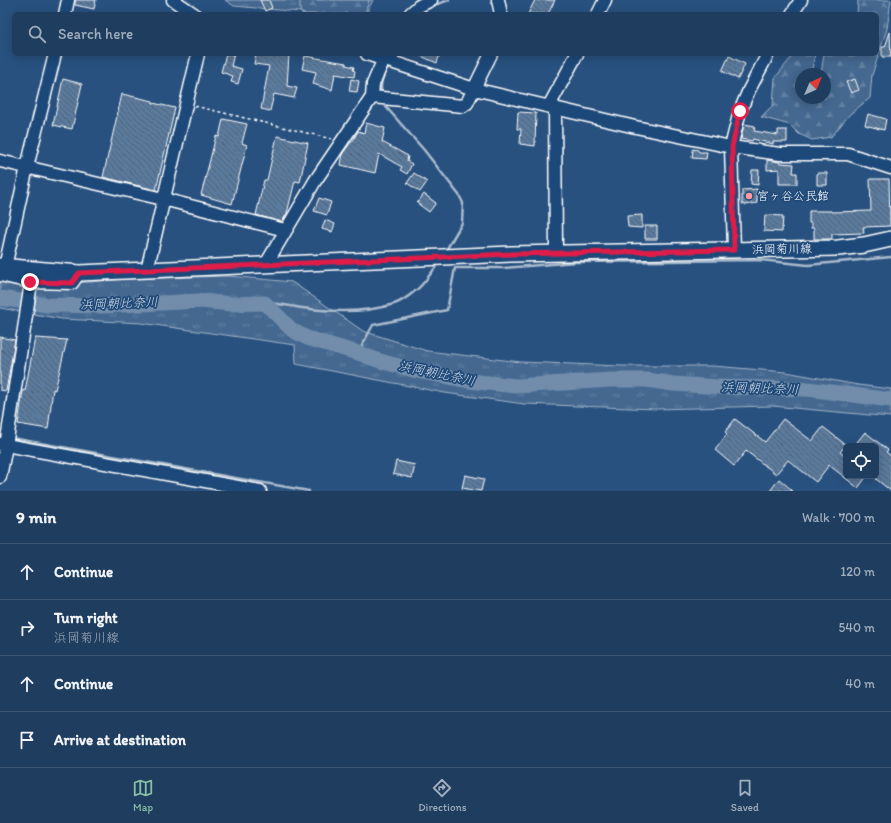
<!DOCTYPE html>
<meta charset="utf-8">
<style>
:root{--surface:#1e3d5f;--page:#264465;--text:#f1f3f6;--muted:#a1aebd;--line:#3c5674;--accent:#8abfa5}
body{margin:0;font-family:Itim,"Klee One",sans-serif;background:var(--page);color:var(--text)}
.controls{position:absolute;right:12px;bottom:12px;display:grid;overflow:hidden;border-radius:6px;box-shadow:0 2px 10px #0003}
.controls button{width:36px;height:36px;display:grid;place-items:center;padding:0;border:0;border-bottom:1px solid var(--line);background:var(--surface);color:var(--text);font:20px sans-serif}
.compass{position:absolute;left:795px;top:68px;width:36px;height:36px;border-radius:50%;background:var(--surface);box-shadow:0 2px 10px #0003;rotate:44deg}
.stop{position:absolute;width:12px;height:12px;margin:-9px;border:3px solid #e11d48;border-radius:50%;background:#fff}
.stop.end{background:#e11d48;border-color:#fff;box-shadow:0 1px 4px #0008}
.list{margin:0;padding:0;list-style:none}
h2{display:flex;justify-content:space-between;align-items:center;height:52px;margin:0;padding:0 16px;font-size:17px}
h2 small{font-size:13px;font-weight:400;color:var(--muted)}
.list li{display:grid;grid-template-columns:26px 1fr auto;gap:12px;align-items:center;box-sizing:border-box;height:56px;padding:0 16px;border-top:1px solid var(--line)}
.list b{display:block;font-size:15px;white-space:nowrap}
.list p{margin:0;font-size:13px;white-space:nowrap;color:var(--muted)}
.list em{font-size:13px;font-style:normal;color:var(--muted)}
.icon{flex:none;width:22px;height:22px;fill:none;stroke:currentColor;stroke-width:2;stroke-linecap:round;stroke-linejoin:round}
.map{position:relative;flex:none;width:891px;height:491px;overflow:hidden}
.search{position:absolute;background:var(--surface);box-shadow:0 2px 10px #0003;left:12px;right:12px;top:12px;height:44px;display:flex;align-items:center;gap:10px;box-sizing:border-box;padding:0 14px;border-radius:6px;color:var(--muted);font-size:15px}
.sheet{height:276px;background:var(--surface)}
nav{display:flex;justify-content:space-around;align-items:center;box-sizing:border-box;height:56px;border-top:1px solid var(--line);background:var(--surface);font-size:11px;color:var(--muted)}
nav a{display:grid;justify-items:center;gap:2px}
nav .on{color:var(--accent)}
.map>svg:first-child{display:block}
</style>
<div class="map">
<svg width="891" height="491" viewBox="0 0 891 491">
<defs>
<pattern id="grass-tufts" width="24" height="20" patternUnits="userSpaceOnUse"><rect width="24" height="20" fill="#446890"/><path d="M3 7l-1-3M5 7V3M7 7l1-3M15 17l-1-3M17 17v-4M19 17l1-3" fill="none" stroke="#607fa1"/></pattern>
<pattern id="forest-firs" width="22" height="20" patternUnits="userSpaceOnUse"><rect width="22" height="20" fill="#446890"/><path d="M5 1l3.5 6h-7zM16 11l3.5 6h-7z" fill="#607fa1"/></pattern>
<pattern id="building-back-hatch" width="6" height="6" patternUnits="userSpaceOnUse"><rect width="6" height="6" fill="#5a7a9d"/><path d="M-1 5l2 2M0 0l6 6M5-1l2 2" fill="none" stroke="#536374"/></pattern>
</defs>
<rect width="100%" height="100%" fill="#28517f"/>
<filter id="ink" filterUnits="userSpaceOnUse"><feTurbulence type="fractalNoise" baseFrequency=".025" numOctaves="2"/><feDisplacementMap in="SourceGraphic" scale="8" xChannelSelector="R" yChannelSelector="G"/><feConvolveMatrix kernelMatrix="1 2 1 2 8 2 1 2 1" color-interpolation-filters="sRGB"/></filter>
<g filter="url(#ink)">
<path fill="url(#grass-tufts)" stroke="#a2b4c8" d="M 225,0 L 373,0 L 366,14 L 303,14 L 300,12 L 234,6 Z
M 229,276 L 292,282 L 363,331 L 427,351 L 521,362 L 622,366 L 713,366 L 786,372 L 858,385 L 891,389 L 891,417 L 772,406 L 656,409 L 524,404 L 445,393 L 296,364 L 295,345 L 141,323 L 62,319 L 0,308 L 0,281 L 24,287 L 127,279 Z"/>
<path fill="url(#forest-firs)" stroke="#a2b4c8" d="M 300,0 L 369,0 L 365,14 L 304,14 L 300,12 Z
M 858,0 L 891,0 L 887,29 L 872,75 L 870,98 L 850,114 L 831,137 L 812,140 L 799,134 L 790,125 L 761,117 L 773,105 L 775,78 L 791,58 L 792,54 L 815,54 L 811,74 L 801,74 L 801,94 L 800,96 L 801,96 L 801,98 L 825,98 L 825,74 L 821,74 L 824,54 L 877,54 L 877,14 L 857,14 Z"/>
<g fill="none" stroke-linecap="round" stroke-linejoin="round">
<path stroke="#aabbcd" stroke-width="2.5" d="M 432,6 L 449,0
M 382,94 C 379,82 384,74 389,65
M 385,102 L 386,107 L 424,150 L 459,195 L 463,203 L 462,223 L 445,252
M 265,303 C 278,303 289,306 302,308 C 331,312 366,313 394,304 C 401,302 409,296 415,291 C 423,286 432,271 439,263
M 358,353 L 373,325 L 447,310 L 455,268 L 504,268 L 576,262 L 760,260 L 808,265 L 891,257
M 0,436 L 1,436
M 12,438 L 309,491"/>
<path stroke="#718dab" stroke-width="15" d="M 0,298 L 47,305 L 102,306 L 200,301 L 232,304 L 265,303 L 292,330 L 307,338 L 358,353 L 380,361 L 417,371 L 469,381 L 516,386 L 611,380 L 647,380 L 673,384 L 720,387 L 808,389 L 891,400"/>
</g>
<path fill="url(#building-back-hatch)" stroke="#fff" d="M 75,0 L 96,0 L 94,9 L 75,5 Z
M 260,0 L 269,0 L 272,8 L 265,11 Z
M 535,0 L 555,0 L 548,14 L 528,14 Z
M 890,32 L 891,57 L 882,57 L 882,47 L 885,47 Z
M 226,54 L 234,54 L 231,66 L 242,69 L 238,84 L 231,82 L 233,76 L 221,72 Z
M 256,54 L 289,54 L 287,86 L 297,88 L 294,98 L 274,94 L 270,111 L 261,109 L 269,66 L 254,64 Z
M 416,54 L 440,54 L 437,63 Z
M 305,56 L 346,63 L 346,65 L 354,67 L 353,70 L 355,71 L 354,77 L 335,74 L 332,90 L 313,84 L 316,72 L 302,69 Z
M 729,56 L 745,64 L 738,79 L 722,71 Z
M 63,79 L 82,84 L 72,129 L 53,125 Z
M 351,79 L 359,81 L 357,92 L 349,91 Z
M 855,79 L 859,90 L 851,93 L 846,82 Z
M 122,94 L 153,101 L 153,103 L 175,108 L 156,190 L 103,177 Z
M 518,112 L 536,113 L 535,146 L 520,144 L 521,129 L 517,129 Z
M 868,114 L 886,119 L 884,130 L 865,125 Z
M 223,119 L 247,124 L 242,143 L 247,145 L 232,204 L 201,195 L 216,136 L 219,137 Z
M 366,123 L 385,128 L 382,142 L 408,156 L 407,161 L 412,164 L 407,174 L 400,170 L 402,167 L 379,154 L 375,173 L 341,165 L 343,153 L 351,142 L 352,142 L 358,131 L 364,133 Z
M 744,124 L 755,126 L 754,131 L 778,135 L 778,130 L 787,130 L 787,142 L 773,142 L 773,144 L 753,139 L 752,141 L 741,139 Z
M 277,136 L 308,143 L 300,182 L 295,181 L 287,213 L 282,222 L 256,215 L 264,180 L 267,180 Z
M 693,149 L 698,150 L 699,152 L 707,152 L 706,159 L 692,158 Z
M 767,160 L 780,162 L 780,163 L 794,164 L 793,173 L 797,173 L 797,184 L 779,184 L 779,169 L 767,170 Z
M 752,170 L 759,170 L 758,185 L 751,184 Z
M 414,173 L 427,182 L 420,192 L 407,183 Z
M 817,173 L 827,173 L 827,185 L 817,185 Z
M 870,179 L 889,179 L 890,226 L 863,227 L 864,233 L 832,234 L 832,239 L 814,239 L 814,228 L 811,228 L 811,223 L 809,223 L 809,211 L 831,211 L 831,212 L 871,211 Z
M 757,189 L 757,203 L 746,205 L 742,204 L 742,190 Z
M 424,194 L 436,203 L 429,212 L 417,203 Z
M 319,198 L 331,202 L 327,215 L 314,211 Z
M 642,215 L 642,228 L 628,227 L 627,216 Z
M 765,215 L 783,216 L 782,232 L 764,231 Z
M 325,220 L 335,224 L 332,232 L 322,229 Z
M 645,226 L 657,226 L 657,239 L 645,239 Z
M 0,337 L 15,340 L 6,391 L 0,390 Z
M 35,338 L 67,340 L 55,390 L 53,389 L 48,429 L 18,424 L 23,390 L 25,391 Z
M 735,419 L 765,442 L 783,419 L 812,441 L 823,427 L 846,445 L 840,452 L 846,457 L 846,476 L 867,476 L 858,488 L 829,465 L 816,482 L 788,460 L 776,474 L 746,451 L 734,466 L 715,450 L 727,434 L 725,432 Z
M 865,432 L 888,450 L 886,452 L 891,456 L 891,491 L 876,479 L 876,446 L 854,446 Z
M 396,461 L 415,465 L 412,478 L 393,474 Z
M 465,475 L 484,479 L 481,491 L 462,488 Z
M 779,479 L 793,491 L 770,491 Z"/>
<g fill="none" stroke-linecap="round" stroke-linejoin="round">
<defs>
<path id="minor" d="M 173,0 L 194,14
M 498,0 L 501,14
M 65,14 L 68,0
M 410,14 L 419,6 L 431,0
M 598,14 L 605,0
M 792,14 L 801,0
M 367,54 L 474,89 L 631,126 L 731,147 L 780,154 L 848,154 L 891,168
M 372,97 L 463,106 L 467,103 L 491,54
M 549,106 L 577,54
M 555,107 L 556,253
M 0,161 L 163,199 L 285,230
M 734,250 L 731,147 L 740,111 L 749,90 L 768,54
M 266,264 L 315,181 L 372,97 L 373,84 L 386,54
M 5,267 L 27,167 L 55,54
M 147,270 L 198,54
M 0,275 L 30,282 L 72,283 L 79,273
M 0,444 L 260,491
M 0,477 L 6,446 L 33,270"/>
<path id="major" d="M 0,266 L 79,273 L 511,254 L 838,248 L 864,245 L 891,239"/>
</defs>
<use href="#minor" stroke="#fff" stroke-width="15"/>
<use href="#major" stroke="#fff" stroke-width="18"/>
<path stroke="#fff" stroke-width="1.5" stroke-dasharray="3 3" stroke-linecap="butt" d="M 195,106 L 332,139"/>
<use href="#minor" stroke="#1f4a7a" stroke-width="12"/>
<use href="#major" stroke="#1f4a7a" stroke-width="15"/>
</g>
</g>
<g fill="none" stroke-linecap="round" stroke-linejoin="round" filter="url(#ink)">
<path stroke="#e11d48" stroke-width="5" d="M 30,282 L 72,283 L 79,273 L 511,254 L 734,250 L 732,147 L 740,111"/>
</g>
<circle fill="#ff9aa2" stroke="#1f4a7a" stroke-width="1.5" cx="749" cy="196" r="4"/>
<g text-anchor="middle" dominant-baseline="central" stroke-width="3.5" stroke-linejoin="round" paint-order="stroke">
<g font-size="12" fill="#fff" stroke="#1f4a7a" text-anchor="start">
<text x="757" y="196">宮ヶ谷公民館</text>
</g>
<g font-size="12" fill="#fff" stroke="#1f4a7a">
<text transform="translate(782 249) rotate(-1)">浜岡菊川線</text>
</g>
<g font-size="13" font-style="italic" fill="#d4dde6" stroke="#1f4a7a">
<text transform="translate(119 303) rotate(-2)">浜岡朝比奈川</text>
<text transform="translate(437 373) rotate(12)">浜岡朝比奈川</text>
<text transform="translate(760 388) rotate(2)">浜岡朝比奈川</text>
</g>
</g>
</svg>
<div class="controls">
<button><svg class="icon" aria-label="locate" viewBox="0 0 24 24"><circle cx="12" cy="12" r="6"/><path d="M12 2v4M12 18v4M2 12h4M18 12h4"/></svg></button>
</div>
<svg class="compass" viewBox="-18 -18 36 36"><path d="M0-13l5 13h-10z" fill="#e53935"/><path d="M0 13l5-13h-10z" fill="#a1aebd"/></svg>
<div class="stop" style="left:740px;top:111px"></div>
<div class="stop end" style="left:30px;top:282px"></div>
<div class="search"><svg class="icon" aria-label="search" viewBox="0 0 24 24"><circle cx="10" cy="10" r="6"/><path d="M15 15l6 6"/></svg>Search here</div>
</div>
<section class="sheet">
<h2>9 min<small>Walk · 700 m</small></h2>
<ul class="list">
<li><svg class="icon" aria-label="ahead" viewBox="0 0 24 24"><path d="M12 20V5M6 11l6-6 6 6"/></svg><div><b>Continue</b></div><em>120 m</em></li>
<li><svg class="icon" aria-label="right" viewBox="0 0 24 24"><path d="M7 20v-9h11M14 6l5 5-5 5"/></svg><div><b>Turn right</b><p>浜岡菊川線</p></div><em>540 m</em></li>
<li><svg class="icon" aria-label="ahead" viewBox="0 0 24 24"><path d="M12 20V5M6 11l6-6 6 6"/></svg><div><b>Continue</b></div><em>40 m</em></li>
<li><svg class="icon" aria-label="arrive" viewBox="0 0 24 24"><path d="M6 21V4h12l-3 4 3 4H6"/></svg><div><b>Arrive at destination</b></div></li>
</ul>
</section>
<nav>
<a class="on"><svg class="icon" aria-label="map" viewBox="0 0 24 24"><path d="M3 6l6-2 6 2 6-2v14l-6 2-6-2-6 2zM9 4v14M15 6v14"/></svg>Map</a>
<a><svg class="icon" aria-label="directions" viewBox="0 0 24 24"><path d="M12 3l9 9-9 9-9-9zM9 14v-3h6M13 9l2 2-2 2"/></svg>Directions</a>
<a><svg class="icon" aria-label="saved" viewBox="0 0 24 24"><path d="M7 4h10v16l-5-4-5 4z"/></svg>Saved</a>
</nav>
